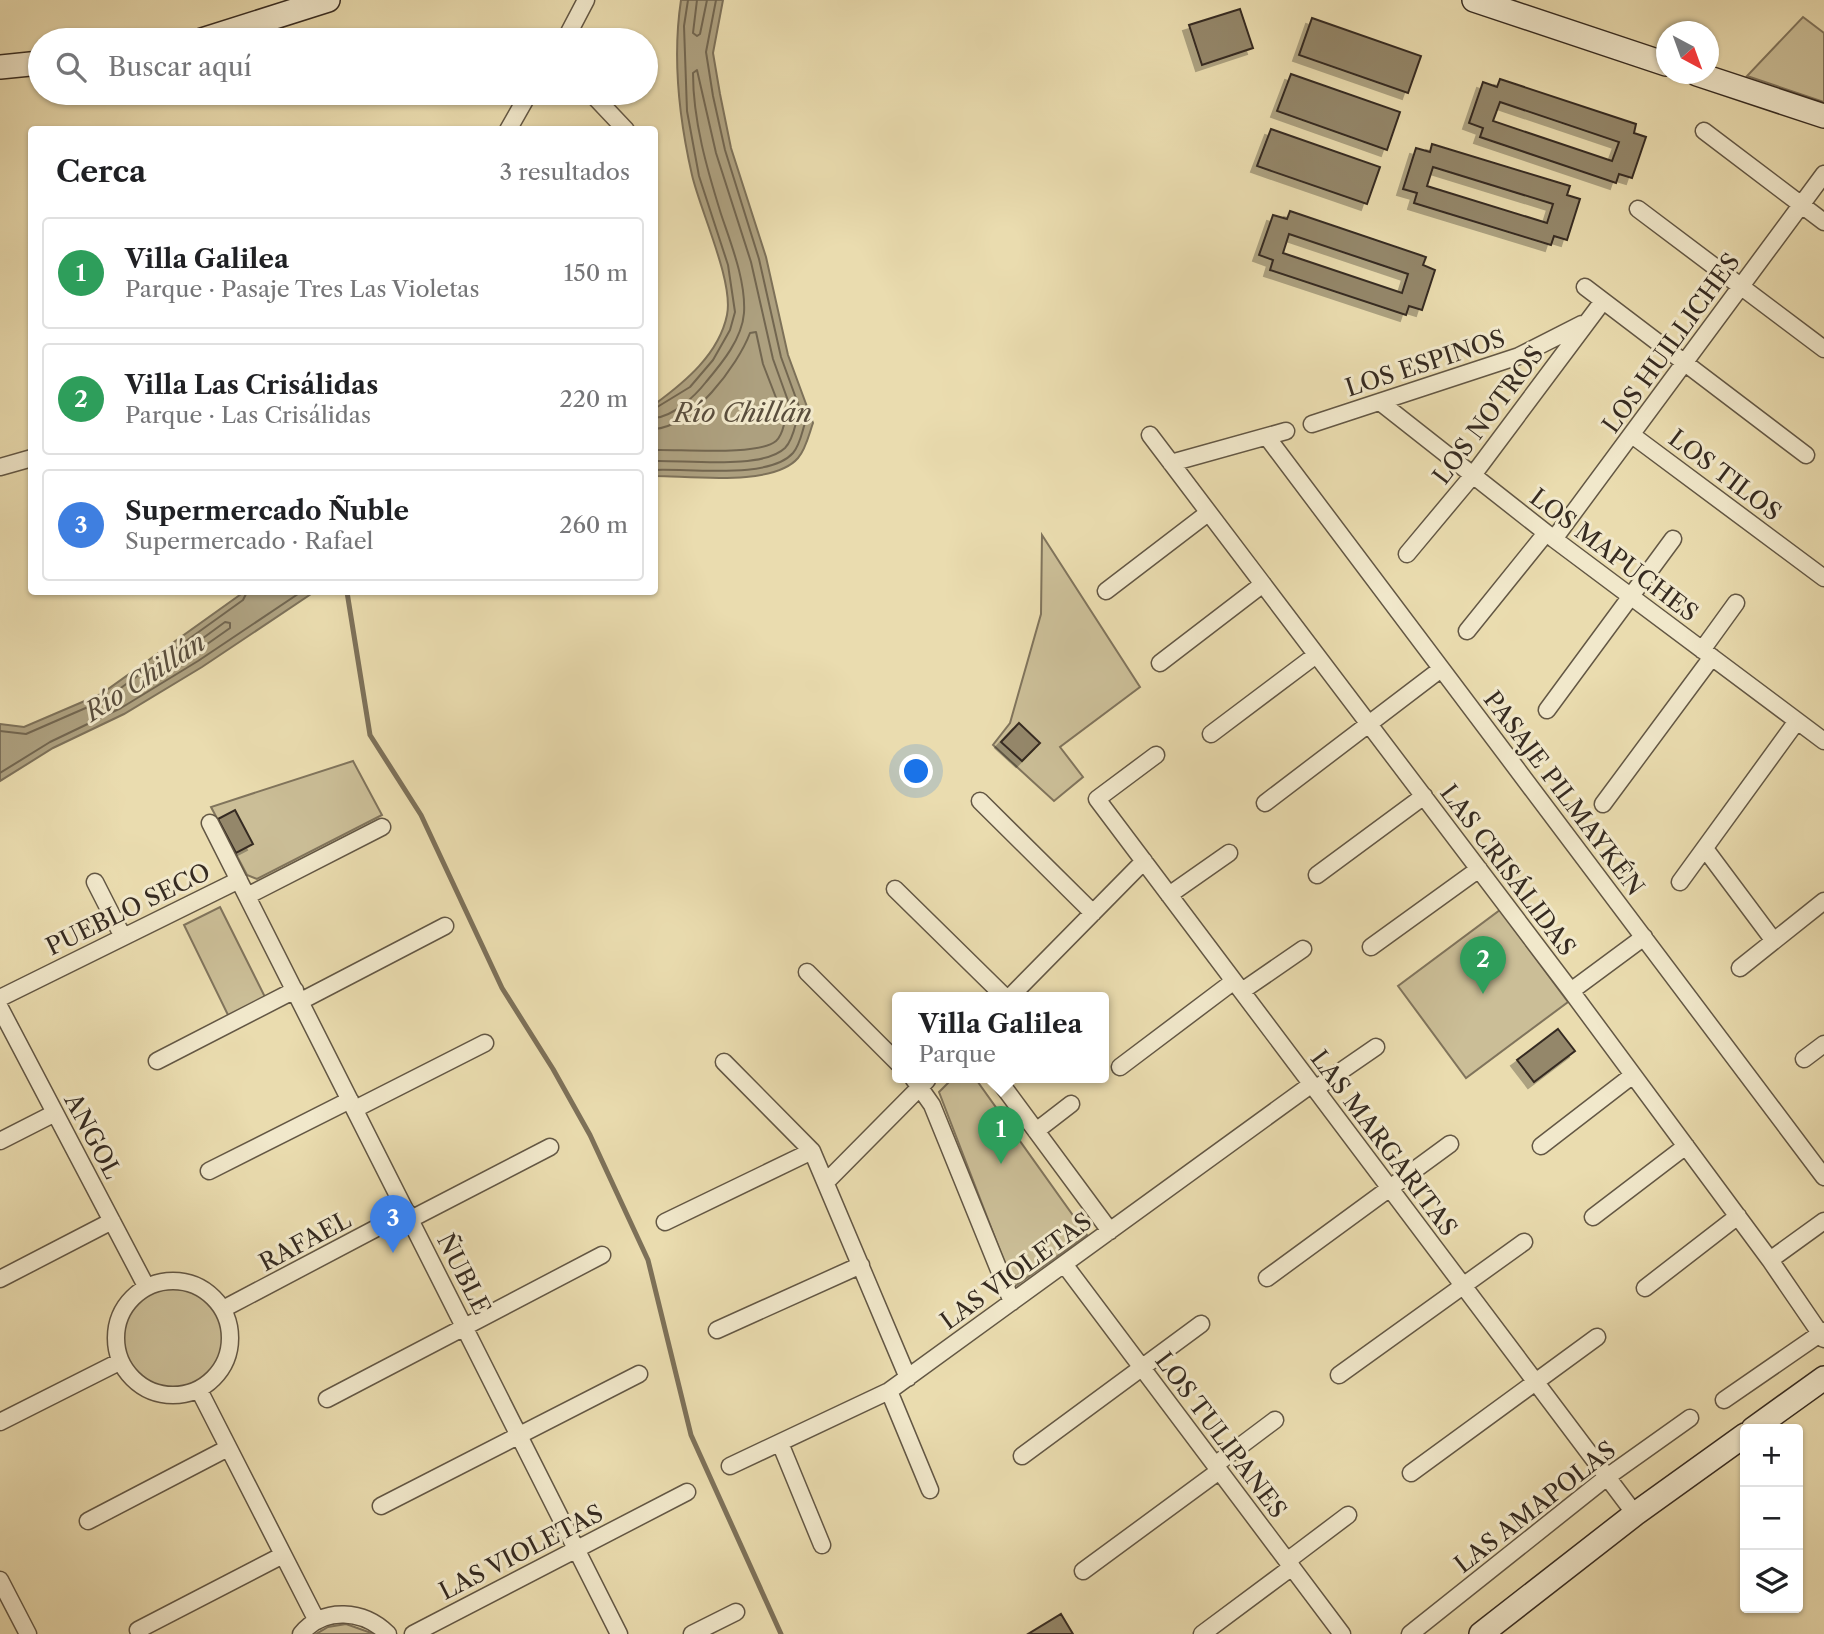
<!DOCTYPE html>
<html lang="es">
<meta charset="utf-8">
<style>
:root{--surface:#fff;--page:#f2f2f2;--text:#202124;--muted:#757577;--line:#e0e0e0;--accent:#2563eb}
body{margin:0;font-family:"Libre Caslon Text",serif;background:var(--page);color:var(--text)}
.controls{position:absolute;right:21px;bottom:21px;display:grid;overflow:hidden;border-radius:7px;box-shadow:0 2px 5px #0004}
.controls button{width:63px;height:63px;display:grid;place-items:center;padding:0;border:0;border-bottom:2px solid var(--line);background:var(--surface);color:var(--text);font:35px sans-serif}
.compass{position:absolute;left:1656px;top:21px;width:63px;height:63px;border-radius:50%;background:var(--surface);box-shadow:0 2px 5px #0004;rotate:139deg}
.you{position:absolute;left:917px;top:772px;width:24px;height:24px;margin:-18px;border:5px solid #fff;border-radius:50%;background:#1a73e8;box-shadow:0 0 0 10px #1a73e833}
.badge{display:grid;place-items:center;width:46px;height:46px;border-radius:50%;background:var(--accent);color:#fff;font-size:23px;font-weight:700}
.pin{position:absolute;translate:-50% -58px;filter:drop-shadow(0 2px 4px #0008)}
.pin::after{content:'';position:absolute;top:37px;width:24px;height:21px;background:inherit;clip-path:polygon(0 0,100% 0,50% 100%)}
.popup{position:absolute;left:892px;top:992px;width:217px;height:91px;box-sizing:border-box;display:grid;place-content:center;border-radius:7px;background:var(--surface);filter:drop-shadow(0 2px 5px #0005);font-size:23px;white-space:nowrap;color:var(--muted)}
.popup b{font-size:26px;color:var(--text)}
.popup::after{content:'';position:absolute;left:50%;top:100%;margin-left:-14px;border:14px solid transparent;border-top-color:var(--surface)}
.list{margin:0;padding:0;list-style:none}
h2{display:flex;justify-content:space-between;align-items:center;height:91px;margin:0;padding:0 28px;font-size:30px}
h2 small{font-size:23px;font-weight:400;color:var(--muted)}
.list li{display:grid;grid-template-columns:46px 1fr auto;gap:21px;align-items:center;box-sizing:border-box;height:112px;margin:0 14px 14px;padding:0 14px;border:2px solid var(--line);border-radius:7px}
.list b{display:block;font-size:26px;white-space:nowrap}
.list p{margin:0;font-size:23px;white-space:nowrap;color:var(--muted)}
.list em{font-size:23px;font-style:normal;color:var(--muted)}
.icon{flex:none;width:38px;height:38px;fill:none;stroke:currentColor;stroke-width:2;stroke-linecap:round;stroke-linejoin:round}
.map{position:relative;flex:none;width:1824px;height:1634px;overflow:hidden}
.search{position:absolute;background:var(--surface);box-shadow:0 2px 5px #0004;left:28px;top:28px;width:630px;height:77px;display:flex;align-items:center;gap:18px;box-sizing:border-box;padding:0 24px;border-radius:38px;color:var(--muted);font-size:26px}
.panel{position:absolute;background:var(--surface);box-shadow:0 2px 5px #0004;left:28px;top:126px;width:630px;height:469px;border-radius:7px}
.map>svg:first-child{display:block}
</style>
<div class="map">
<svg width="1824" height="1634" viewBox="0 0 1824 1634">
<defs>
<filter id="shadow"><feDropShadow dx="-6" dy="6" stdDeviation="0" flood-color="#0004"/></filter>
</defs>
<rect width="100%" height="100%" fill="#eadcaf"/>
<filter id="stains"><feTurbulence type="fractalNoise" baseFrequency=".00286" numOctaves="4"/><feColorMatrix values="0 0 0 0 .2 0 0 0 0 .09 0 0 0 0 .02 0 0 0 .5 -.17"/></filter>
<radialGradient id="worn" r=".72"><stop offset=".6" stop-color="#630" stop-opacity="0"/><stop offset="1" stop-color="#630" stop-opacity=".3"/></radialGradient>
<path fill="#cbbe97" stroke="#80745c" stroke-width="2" d="M 1803,17 L 1824,33 L 1824,102 L 1747,76 Z
M 1042,535 L 1140,687 L 1060,747 L 1083,777 L 1054,801 L 993,745 L 1010,723 L 1041,614 Z
M 353,761 L 382,815 L 257,879 L 247,875 L 211,807 Z
M 220,907 L 266,999 L 229,1017 L 184,925 Z
M 1500,910 L 1568,1002 L 1466,1078 L 1398,986 Z
M 953,1078 L 975,1078 L 1087,1235 L 1014,1287 L 939,1092 Z
M118 1338a53 53 0 1 1 106 0a53 53 0 1 1-106 0Z
M 346,1624 L 374,1634 L 316,1634 L 328,1627 Z"/>
<path fill="#ada07f" stroke="#7d7159" stroke-width="2" d="M 681,0 L 723,0 L 713,53 L 720,94 L 731,148 L 766,257 L 788,355 L 813,423 C 809,434 806,449 798,458 C 773,487 690,476 655,476 L 655,404 C 685,382 719,354 727,315 C 734,282 700,210 692,175 C 679,118 672,59 681,0 Z
M 244,592 L 314,592 L 202,667 L 124,714 L 53,748 L 0,781 L 0,724 L 24,727 L 101,694 Z"/>
<g fill="none" stroke-linecap="round" stroke-linejoin="round">
<path stroke="#726650" stroke-width="2" d="M 697,0 L 693,33 L 697,36 L 700,34 L 707,0
M 654,409 L 690,387 L 713,360 L 730,330 L 735,312 L 728,265 L 699,176 L 687,111 L 684,26 L 688,0
M 654,418 C 673,417 695,396 706,382 C 722,363 742,339 744,313 C 746,281 731,244 721,214 C 707,169 693,121 693,73 L 697,70 L 716,153 L 751,262 L 773,359 L 796,423 C 794,431 791,442 785,448 C 762,470 686,460 654,461
M 654,429 C 692,427 738,365 750,333 L 756,332 L 763,364 L 785,421 C 783,428 782,436 776,441 C 758,456 680,449 654,450
M 654,470 C 688,468 769,480 793,453 C 800,445 802,432 805,423 L 781,357 L 759,259 L 725,150 L 713,96 L 706,52 L 716,0
M 225,622 L 230,623 L 230,628 L 193,654 L 183,656 L 184,652 Z
M 0,731 L 26,734 L 104,700 L 243,600 L 247,592
M 0,773 L 50,742 L 121,708 L 198,661 L 301,592"/>
<path stroke="#7d7159" stroke-width="5" d="M 347,592 L 370,735 L 421,815 L 502,988 L 553,1069 L 590,1135 L 648,1260 L 691,1435 L 781,1634"/>
</g>
<path fill="#94876b" stroke="#362b21" stroke-width="2" fill-rule="evenodd" filter="url(#shadow)" d="M 1240,9 L 1253,48 L 1202,65 L 1189,25 Z
M 1312,18 L 1421,56 L 1408,93 L 1299,55 Z
M 1291,74 L 1400,112 L 1387,150 L 1277,111 Z
M 1500,79 L 1636,124 L 1634,133 L 1646,137 L 1632,178 L 1619,174 L 1616,183 L 1480,137 L 1483,128 L 1469,123 L 1483,82 L 1497,87 ZM 1500,102 L 1619,142 L 1612,161 L 1493,121 Z
M 1271,129 L 1380,167 L 1367,204 L 1257,166 Z
M 1432,144 L 1570,186 L 1567,195 L 1580,199 L 1567,240 L 1554,236 L 1551,245 L 1414,203 L 1417,193 L 1403,189 L 1416,148 L 1430,152 ZM 1433,167 L 1553,204 L 1547,223 L 1427,186 Z
M 1290,211 L 1426,257 L 1423,265 L 1435,270 L 1422,310 L 1409,306 L 1406,315 L 1270,270 L 1273,260 L 1259,255 L 1273,215 L 1287,219 ZM 1289,234 L 1408,274 L 1402,293 L 1283,253 Z
M 1019,723 L 1040,743 L 1022,761 L 1001,742 Z
M 235,810 L 253,844 L 236,853 L 218,819 Z
M 1558,1029 L 1575,1051 L 1534,1082 L 1517,1060 Z
M 1061,1614 L 1073,1634 L 1028,1634 Z"/>
<g fill="none" stroke-linecap="round" stroke-linejoin="round">
<defs>
<path id="minor" d="M 565,40 L 586,0
M 591,93 L 626,130
M 508,130 L 529,93
M 1704,131 L 1824,222
M 1638,209 L 1824,349
M 1585,287 L 1806,455
M 1380,402 L 1554,539 L 1824,741
M 1312,424 L 1519,356 L 1582,324
M 1150,435 L 1571,991 L 1770,1260 L 1824,1339
M 1632,435 L 1824,578
M 1267,437 L 1824,1177
M 1171,463 L 1286,431
M 0,467 L 32,458
M 1554,539 L 1824,174
M 1407,554 L 1473,475 L 1603,301
M 1106,591 L 1208,513
M 1467,631 L 1546,533
M 1702,650 L 1736,603
M 1160,663 L 1263,584
M 1547,710 L 1673,539
M 1211,734 L 1316,655
M 1156,755 L 1097,799 L 1635,1514
M 980,801 L 1093,913
M 1265,803 L 1441,669
M 1603,804 L 1712,657
M 210,823 L 619,1634
M 1706,850 L 1774,941
M 1317,875 L 1424,796
M 95,882 L 123,937
M 1680,882 L 1797,721
M 895,889 L 1006,998
M 1169,895 L 1229,853
M 247,896 L 382,827
M 1371,947 L 1479,869
M 1740,968 L 1824,901
M 807,972 L 898,1063
M 1242,991 L 1303,949
M 1571,991 L 1644,937
M 0,998 L 239,880
M 1009,998 L 1144,861
M 301,1001 L 445,926
M 0,1008 L 146,1286
M 1804,1059 L 1824,1044
M 157,1061 L 295,990
M 724,1062 L 812,1151 L 908,1378
M 1120,1067 L 1234,981
M 913,1078 L 932,1105 L 1012,1302
M 997,1078 L 1110,1231
M 1315,1089 L 1376,1047
M 355,1109 L 485,1043
M 1036,1131 L 1071,1104
M 0,1141 L 55,1113
M 1541,1146 L 1633,1075
M 209,1171 L 350,1100
M 827,1181 L 927,1080
M 1593,1217 L 1686,1146
M 411,1219 L 550,1147
M 665,1222 L 812,1151
M 1770,1260 L 1824,1221
M 1064,1264 L 1342,1634
M 1267,1278 L 1450,1144
M 0,1279 L 112,1221
M116 1338a57 57 0 1 1 114 0a57 57 0 1 1-114 0Z
M 1645,1288 L 1738,1216
M 223,1309 L 407,1212
M 717,1330 L 861,1265
M 1339,1375 L 1524,1242
M 199,1390 L 317,1621
M 889,1391 L 930,1490
M 327,1399 L 602,1255
M 1724,1400 L 1824,1331
M 0,1422 L 119,1362
M 780,1443 L 822,1545
M 1022,1456 L 1201,1324
M 1215,1465 L 1275,1420
M 730,1466 L 889,1391 L 1312,1084
M 1411,1473 L 1597,1337
M 381,1506 L 639,1374
M 88,1521 L 228,1448
M 1287,1561 L 1348,1515
M 1083,1571 L 1219,1471
M 0,1580 L 28,1634
M 138,1630 L 283,1555
M 301,1634 C 324,1606 364,1610 388,1634
M 413,1634 L 687,1492
M 692,1634 L 736,1612
M 1202,1634 L 1292,1567
M 1410,1634 L 1607,1477 L 1690,1418"/>
<path id="secondary" d="M 1474,0 L 1666,64
M 202,40 L 328,0
M 0,67 L 40,63
M 1697,74 L 1824,116
M 1753,1429 L 1824,1378
M 1481,1634 L 1635,1514 L 1745,1435"/>
</defs>
<use href="#minor" stroke="#635744" stroke-width="19"/>
<use href="#secondary" stroke="#362b21" stroke-width="26"/>
<use href="#minor" stroke="#f1e8cb" stroke-width="16"/>
<use href="#secondary" stroke="#f1e8cb" stroke-width="23"/>
</g>
<g text-anchor="middle" dominant-baseline="central" stroke-width="6" stroke-linejoin="round" paint-order="stroke">
<g font-size="24" fill="#362b21" stroke="#f1e8cb">
<text transform="translate(1671 343) rotate(-54)">LOS HUILLICHES</text>
<text transform="translate(1425 363) rotate(-18)">LOS ESPINOS</text>
<text transform="translate(1488 415) rotate(-53)">LOS NOTROS</text>
<text transform="translate(1725 475) rotate(37)">LOS TILOS</text>
<text transform="translate(1614 555) rotate(37)">LOS MAPUCHES</text>
<text transform="translate(1564 793) rotate(53)">PASAJE PILMAYKÉN</text>
<text transform="translate(1508 870) rotate(53)">LAS CRISÁLIDAS</text>
<text transform="translate(128 909) rotate(-26)">PUEBLO SECO</text>
<text transform="translate(93 1136) rotate(62)">ANGOL</text>
<text transform="translate(1384 1143) rotate(53)">LAS MARGARITAS</text>
<text transform="translate(305 1241) rotate(-28)">RAFAEL</text>
<text transform="translate(1016 1271) rotate(-36)">LAS VIOLETAS</text>
<text transform="translate(464 1274) rotate(63)">ÑUBLE</text>
<text transform="translate(1221 1435) rotate(53)">LOS TULIPANES</text>
<text transform="translate(1535 1507) rotate(-38)">LAS AMAPOLAS</text>
<text transform="translate(521 1552) rotate(-27)">LAS VIOLETAS</text>
</g>
<g font-size="26" font-style="italic" fill="#5a4e3d" stroke="#f1e8cb">
<text x="743" y="413">Río Chillán</text>
<text transform="translate(145 677) rotate(-33)">Río Chillán</text>
</g>
</g>
<rect width="100%" height="100%" filter="url(#stains)"/>
<rect width="100%" height="100%" fill="url(#worn)"/>
</svg>
<div class="controls">
<button>+</button>
<button>−</button>
<button><svg class="icon" aria-label="layers" viewBox="0 0 24 24"><path d="M12 4l9 5-9 5-9-5zM3 14l9 5 9-5"/></svg></button>
</div>
<svg class="compass" viewBox="-18 -18 36 36"><path d="M0-13l5 13h-10z" fill="#e53935"/><path d="M0 13l5-13h-10z" fill="#757577"/></svg>
<div class="you"></div>
<div class="pin badge" style="left:1001px;top:1164px;background:#2e9e5b">1</div>
<div class="popup"><b>Villa Galilea</b>Parque</div>
<div class="pin badge" style="left:1483px;top:994px;background:#2e9e5b">2</div>
<div class="pin badge" style="left:393px;top:1253px;background:#3f7fe0">3</div>
<div class="search"><svg class="icon" aria-label="search" viewBox="0 0 24 24"><circle cx="10" cy="10" r="6"/><path d="M15 15l6 6"/></svg>Buscar aquí</div>
<section class="panel">
<h2>Cerca<small>3 resultados</small></h2>
<ul class="list">
<li><span class="badge" style="background:#2e9e5b">1</span><div><b>Villa Galilea</b><p>Parque · Pasaje Tres Las Violetas</p></div><em>150 m</em></li>
<li><span class="badge" style="background:#2e9e5b">2</span><div><b>Villa Las Crisálidas</b><p>Parque · Las Crisálidas</p></div><em>220 m</em></li>
<li><span class="badge" style="background:#3f7fe0">3</span><div><b>Supermercado Ñuble</b><p>Supermercado · Rafael</p></div><em>260 m</em></li>
</ul>
</section>
</div>
